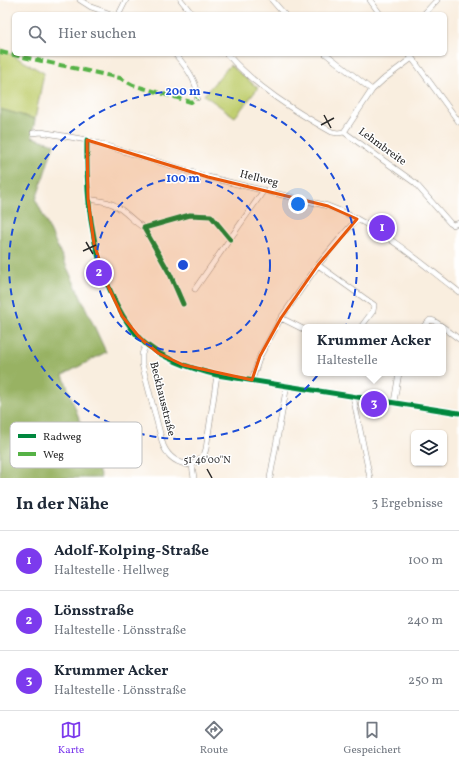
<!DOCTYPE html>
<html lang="de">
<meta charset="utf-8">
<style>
:root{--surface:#fff;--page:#f2f2f3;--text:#1f2937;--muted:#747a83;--line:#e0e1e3;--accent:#7c3aed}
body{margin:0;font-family:Vollkorn,serif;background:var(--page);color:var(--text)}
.controls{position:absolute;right:12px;bottom:12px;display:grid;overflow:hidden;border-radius:6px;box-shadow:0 1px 3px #0004}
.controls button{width:36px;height:36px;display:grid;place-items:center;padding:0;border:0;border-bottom:1px solid var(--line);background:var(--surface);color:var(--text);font:20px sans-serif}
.you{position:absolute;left:298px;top:204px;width:14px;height:14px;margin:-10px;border:3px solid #fff;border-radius:50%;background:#1a73e8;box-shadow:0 0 0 6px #1a73e833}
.badge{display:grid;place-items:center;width:26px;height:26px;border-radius:50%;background:var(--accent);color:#fff;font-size:13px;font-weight:700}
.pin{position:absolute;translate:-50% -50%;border:2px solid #fff;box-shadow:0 1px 4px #0006}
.popup{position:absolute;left:302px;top:324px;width:144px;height:52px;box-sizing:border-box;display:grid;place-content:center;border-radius:6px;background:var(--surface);filter:drop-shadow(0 1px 3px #0005);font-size:13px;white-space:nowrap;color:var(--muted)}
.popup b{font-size:15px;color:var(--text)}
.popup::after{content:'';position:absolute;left:50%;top:100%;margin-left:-8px;border:8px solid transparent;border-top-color:var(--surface)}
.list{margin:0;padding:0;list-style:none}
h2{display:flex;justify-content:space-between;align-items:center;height:52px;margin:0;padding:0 16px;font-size:17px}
h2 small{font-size:13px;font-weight:400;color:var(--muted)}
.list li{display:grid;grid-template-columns:26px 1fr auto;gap:12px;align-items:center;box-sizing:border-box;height:60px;padding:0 16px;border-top:1px solid var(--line)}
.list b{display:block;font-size:15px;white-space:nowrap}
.list p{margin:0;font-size:13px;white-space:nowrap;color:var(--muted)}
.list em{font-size:13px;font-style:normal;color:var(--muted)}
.icon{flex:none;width:22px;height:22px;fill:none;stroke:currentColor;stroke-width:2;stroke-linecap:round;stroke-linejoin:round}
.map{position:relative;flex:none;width:459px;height:478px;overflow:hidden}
.search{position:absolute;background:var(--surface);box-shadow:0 1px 3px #0004;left:12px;right:12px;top:12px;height:44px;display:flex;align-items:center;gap:10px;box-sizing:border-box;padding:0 14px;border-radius:6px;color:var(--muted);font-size:15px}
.sheet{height:232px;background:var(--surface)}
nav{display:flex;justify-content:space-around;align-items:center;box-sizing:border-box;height:56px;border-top:1px solid var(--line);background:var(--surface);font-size:11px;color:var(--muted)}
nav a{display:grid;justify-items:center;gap:2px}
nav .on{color:var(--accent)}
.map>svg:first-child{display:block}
</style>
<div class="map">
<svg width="459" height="478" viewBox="0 0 459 478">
<rect width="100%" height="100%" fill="#fff"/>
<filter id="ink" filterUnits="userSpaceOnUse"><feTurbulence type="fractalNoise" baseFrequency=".025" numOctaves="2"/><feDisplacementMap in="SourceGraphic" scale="8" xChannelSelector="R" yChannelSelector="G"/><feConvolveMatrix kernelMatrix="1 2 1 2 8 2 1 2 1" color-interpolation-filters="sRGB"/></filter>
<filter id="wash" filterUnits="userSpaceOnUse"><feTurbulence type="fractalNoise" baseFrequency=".012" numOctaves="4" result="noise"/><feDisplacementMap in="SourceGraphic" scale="16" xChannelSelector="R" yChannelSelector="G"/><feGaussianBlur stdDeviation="0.9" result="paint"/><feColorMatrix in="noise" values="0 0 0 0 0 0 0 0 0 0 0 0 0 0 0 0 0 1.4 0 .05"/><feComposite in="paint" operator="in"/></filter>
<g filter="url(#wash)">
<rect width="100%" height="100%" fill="#f9eedf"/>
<path fill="#c1cf71" stroke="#767d4e" d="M 0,48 L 44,73 L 35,119 L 0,109 Z
M 230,65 L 258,88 L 235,117 L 204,95 Z"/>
<path fill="#98b263" stroke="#626e47" d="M 0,109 L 35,119 L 32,137 L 54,144 L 36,200 L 106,352 L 63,375 L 101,478 L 0,478 Z"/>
</g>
<g filter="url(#ink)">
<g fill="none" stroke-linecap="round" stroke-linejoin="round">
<defs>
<path id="minor" d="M 80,0 L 91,7 L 111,14
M 181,0 L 192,14
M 272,0 L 284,14
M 370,0 L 380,14
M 119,14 L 126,0
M 424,14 L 437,0
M 175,54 C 184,64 199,83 197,98
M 227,54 C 256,87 294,111 332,132 L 338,133 L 344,132 L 415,183 L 450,223 L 453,225 L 459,223
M 326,54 L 372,90
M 409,54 L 459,122
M 344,132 L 372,90 L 384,79 L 412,58
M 33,133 L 41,132 L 87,140 L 208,177 L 328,206 C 378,224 417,260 459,292
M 87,140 C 86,197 90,249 115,301 C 123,317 133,334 147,345 C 168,361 192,369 217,375 L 459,413
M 88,199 C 99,201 110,201 119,208 C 128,214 134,222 144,228
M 318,265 L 374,305 L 373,311 L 361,327
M 195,289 L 264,190
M 281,318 L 305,330
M 423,327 L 430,320 L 434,321 L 443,327
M 443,327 L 459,339
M 146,344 L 142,354 L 142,364 L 163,445 C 168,457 178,464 192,465 L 204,455 L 206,449 L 217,375
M 252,380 L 260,356 L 281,318 L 318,265 L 341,237 L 357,219
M 353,396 L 370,478
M 394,402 L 399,373
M 192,465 L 194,478
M 270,478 L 287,385"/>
</defs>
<use href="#minor" stroke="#928c85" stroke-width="6"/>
<use href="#minor" stroke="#fff" stroke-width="5"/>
<path stroke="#56b246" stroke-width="4" stroke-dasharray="8 4" stroke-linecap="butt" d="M 0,52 L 120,78 L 133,85 L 191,102 L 197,98"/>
<defs>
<path id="cycleway" d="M 87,140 C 86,197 90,249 115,301 C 123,317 133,334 147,345 C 168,361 192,369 217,375 L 459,413
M 183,304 L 170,274 L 144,228 L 190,215 L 211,216 L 230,239"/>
</defs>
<use href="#cycleway" stroke="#fff" stroke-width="8"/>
<use href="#cycleway" stroke="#00873e" stroke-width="5"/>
</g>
</g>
<path fill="#e8590c" fill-opacity="0.2" stroke="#e8590c" stroke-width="3" stroke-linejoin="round" d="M 87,140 L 208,177 L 328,206 L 357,219 L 318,265 L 281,318 L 260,356 L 252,380 L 183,365 L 158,353 L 140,338 L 122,316 L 108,286 L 94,244 L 88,199 Z"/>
<path fill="none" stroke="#2b2b2b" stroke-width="1.5" d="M 324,115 L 331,128M 321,125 L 334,118M 86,242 L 93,254M 83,251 L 96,245M 207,469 L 212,478"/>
<g fill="none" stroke="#1d4ed8" stroke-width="2" stroke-dasharray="7 5">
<circle cx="183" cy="265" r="87"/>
<circle cx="183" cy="265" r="174"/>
</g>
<g text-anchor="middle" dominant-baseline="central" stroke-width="3" stroke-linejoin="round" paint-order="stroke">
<g font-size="11" fill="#2b2b2b" stroke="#fff">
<text transform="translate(382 147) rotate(36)">Lehmbreite</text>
<text transform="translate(259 179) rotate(14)">Hellweg</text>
<text transform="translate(162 399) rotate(76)">Beckhausstraße</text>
</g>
</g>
<rect x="10" y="422" width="132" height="46" rx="6" fill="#fff" stroke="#bfbfbf" stroke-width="1"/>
<rect x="18" y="434" width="18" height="4" fill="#00873e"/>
<rect x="18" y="452" width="18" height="4" fill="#56b246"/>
<g font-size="11" fill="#2b2b2b">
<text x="43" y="440">Radweg</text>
<text x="43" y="458">Weg</text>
</g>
<g font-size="10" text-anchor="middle" fill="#2b2b2b" stroke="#fff" stroke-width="3" stroke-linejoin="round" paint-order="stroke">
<text x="207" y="463">51°46'00"N</text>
</g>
<circle cx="183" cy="265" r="6" fill="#1d4ed8" stroke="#fff" stroke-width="2"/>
<g font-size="12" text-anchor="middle" font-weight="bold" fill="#1d4ed8" stroke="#fff" stroke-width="3" stroke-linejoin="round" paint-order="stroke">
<text x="183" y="95">200 m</text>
<text x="183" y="182">100 m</text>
</g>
</svg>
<div class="controls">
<button><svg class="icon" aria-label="layers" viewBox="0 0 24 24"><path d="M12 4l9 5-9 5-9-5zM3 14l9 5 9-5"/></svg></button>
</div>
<div class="you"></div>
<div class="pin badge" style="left:382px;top:228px">1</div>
<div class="pin badge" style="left:99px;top:273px">2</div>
<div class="pin badge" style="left:374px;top:404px">3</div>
<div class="popup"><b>Krummer Acker</b>Haltestelle</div>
<div class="search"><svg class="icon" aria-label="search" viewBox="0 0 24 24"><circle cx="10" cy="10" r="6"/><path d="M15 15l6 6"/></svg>Hier suchen</div>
</div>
<section class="sheet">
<h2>In der Nähe<small>3 Ergebnisse</small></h2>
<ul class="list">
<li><span class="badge">1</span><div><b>Adolf-Kolping-Straße</b><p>Haltestelle · Hellweg</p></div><em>100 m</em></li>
<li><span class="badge">2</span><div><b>Lönsstraße</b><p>Haltestelle · Lönsstraße</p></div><em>240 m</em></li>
<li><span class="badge">3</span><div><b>Krummer Acker</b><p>Haltestelle · Lönsstraße</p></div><em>250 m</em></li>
</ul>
</section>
<nav>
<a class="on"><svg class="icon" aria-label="map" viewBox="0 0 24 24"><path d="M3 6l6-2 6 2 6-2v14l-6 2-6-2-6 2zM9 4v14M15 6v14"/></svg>Karte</a>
<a><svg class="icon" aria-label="directions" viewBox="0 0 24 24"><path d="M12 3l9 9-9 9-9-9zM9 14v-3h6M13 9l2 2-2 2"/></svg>Route</a>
<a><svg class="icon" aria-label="saved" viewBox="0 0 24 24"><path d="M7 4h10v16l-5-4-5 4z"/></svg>Gespeichert</a>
</nav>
